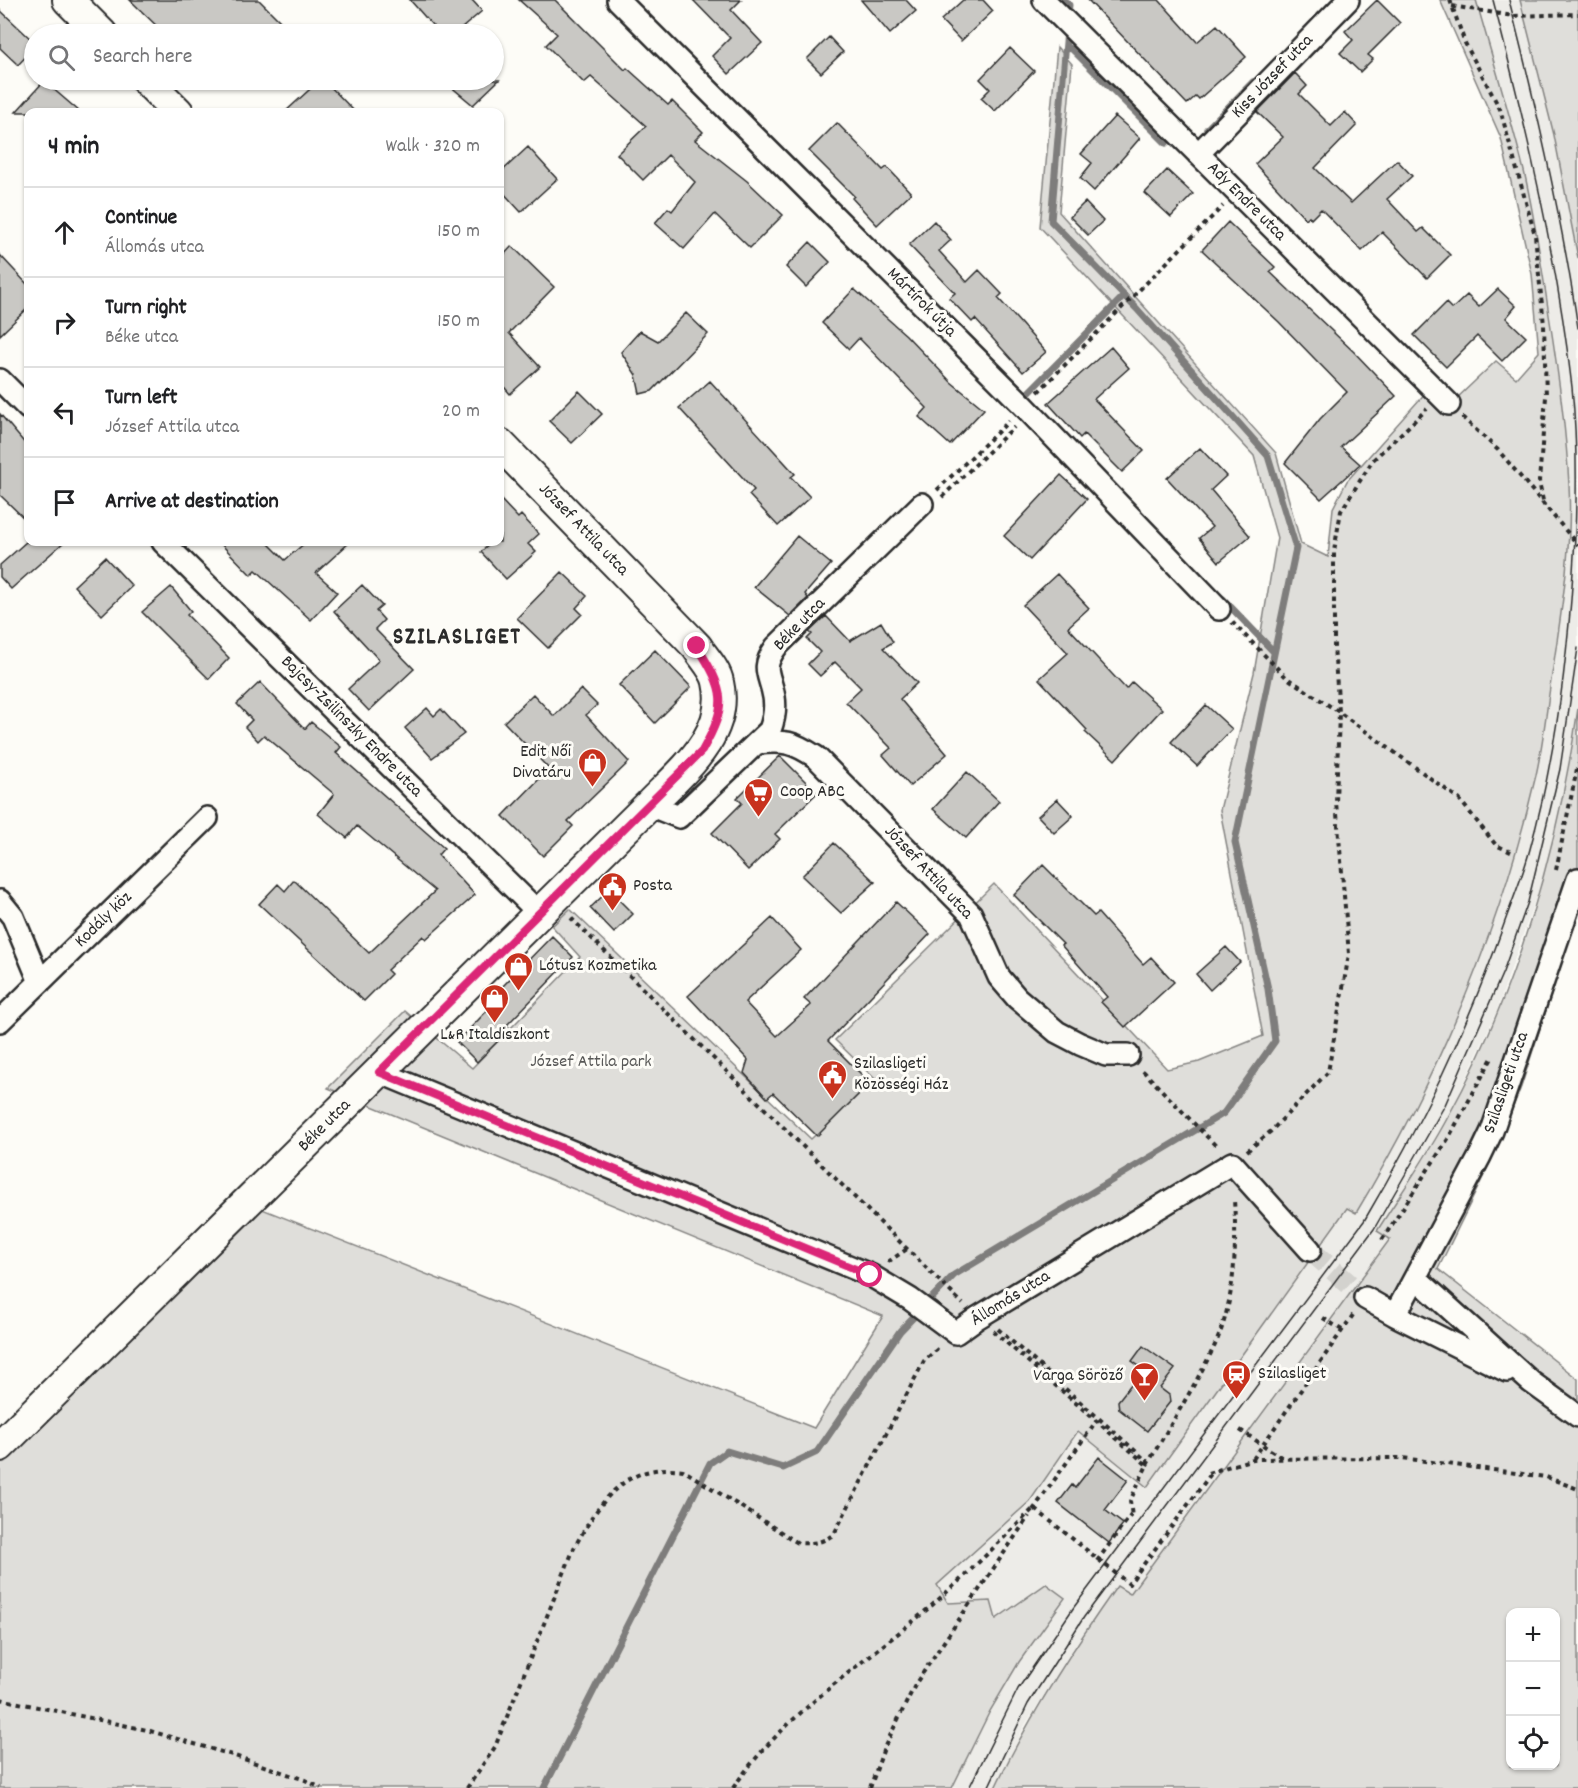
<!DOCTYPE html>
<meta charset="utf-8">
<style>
:root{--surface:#fff;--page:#f6f6f6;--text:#202124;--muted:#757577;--line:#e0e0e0}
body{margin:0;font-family:Dekko,sans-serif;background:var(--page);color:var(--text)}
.controls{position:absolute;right:18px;bottom:18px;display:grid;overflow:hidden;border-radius:12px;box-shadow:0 2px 4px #0004}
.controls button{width:54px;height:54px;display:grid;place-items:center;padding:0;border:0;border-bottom:2px solid var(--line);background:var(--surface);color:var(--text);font:30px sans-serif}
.stop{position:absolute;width:18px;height:18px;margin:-14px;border:4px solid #db2777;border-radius:50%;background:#fff}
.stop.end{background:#db2777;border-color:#fff;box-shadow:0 2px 6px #0008}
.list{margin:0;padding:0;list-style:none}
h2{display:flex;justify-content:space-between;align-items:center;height:78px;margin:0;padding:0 24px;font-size:26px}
h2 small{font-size:20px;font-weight:400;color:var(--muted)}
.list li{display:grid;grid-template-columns:39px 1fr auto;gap:18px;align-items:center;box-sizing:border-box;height:90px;padding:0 24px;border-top:2px solid var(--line)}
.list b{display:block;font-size:22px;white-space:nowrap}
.list p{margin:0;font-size:20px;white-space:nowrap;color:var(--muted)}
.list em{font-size:20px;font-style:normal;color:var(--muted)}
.icon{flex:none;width:33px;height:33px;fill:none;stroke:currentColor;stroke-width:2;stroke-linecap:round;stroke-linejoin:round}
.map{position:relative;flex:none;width:1578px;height:1788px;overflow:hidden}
.search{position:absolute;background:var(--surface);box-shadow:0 2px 4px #0004;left:24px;top:24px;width:480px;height:66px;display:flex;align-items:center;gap:15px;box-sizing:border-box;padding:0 21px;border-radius:33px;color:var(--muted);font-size:22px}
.panel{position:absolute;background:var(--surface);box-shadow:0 2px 4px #0004;left:24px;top:108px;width:480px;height:438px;border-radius:12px}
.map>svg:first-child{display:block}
</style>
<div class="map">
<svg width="1578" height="1788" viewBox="0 0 1578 1788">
<rect width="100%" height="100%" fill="#fdfcf7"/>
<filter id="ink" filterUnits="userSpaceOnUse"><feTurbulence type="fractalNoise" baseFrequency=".0167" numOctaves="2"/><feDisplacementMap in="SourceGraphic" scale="12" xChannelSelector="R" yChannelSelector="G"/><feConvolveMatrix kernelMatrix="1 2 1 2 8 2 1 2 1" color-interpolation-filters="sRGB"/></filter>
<g filter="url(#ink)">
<path fill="#edece8" d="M 1476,0 L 1520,0 L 1554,135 L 1578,258 L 1578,708 L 1558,821 L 1543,877 L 1496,1013 L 1450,1114 L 1378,1231 L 1390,1239 L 1129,1595 L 1117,1587 L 1076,1644 L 1024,1727 L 995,1788 L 952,1788 L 990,1711 L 1019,1662 L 1064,1598 L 1046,1584 L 996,1620 L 991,1601 L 948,1603 L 937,1585 L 1030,1501 L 1079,1431 L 1147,1486 L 1348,1207 L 1357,1213 L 1379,1175 L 1412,1114 L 1463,1005 L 1505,888 L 1522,831 L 1537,770 L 1561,616 L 1569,486 L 1542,260 L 1523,170 Z"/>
<path fill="#dfdeda" stroke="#858482" stroke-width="1.5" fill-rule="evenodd" d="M 1440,0 L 1476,0 C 1492,57 1510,114 1524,171 C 1535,219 1542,267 1549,315 C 1558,371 1566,428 1569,485 C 1572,546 1562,608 1553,668 C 1547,703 1544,740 1536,775 C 1500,930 1438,1077 1356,1213 L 1347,1208 L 1147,1487 L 1078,1431 L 1030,1501 L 937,1585 L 948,1603 L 991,1601 L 996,1619 L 1046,1584 L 1065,1598 L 1019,1662 L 990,1711 L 952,1788 L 0,1788 L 0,1446 L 247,1203 L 814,1428 L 883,1316 L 328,1088 L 405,1011 L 472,1068 L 580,957 L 552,926 L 570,909 L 811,1139 L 875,1079 L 835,1040 L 994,884 L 1167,1069 L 1199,1062 L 1263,1036 L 1220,810 L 1254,673 L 1277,538 L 1254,456 L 1040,227 L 1057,47 L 1072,64 L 1059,212 L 1276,453 L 1301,544 L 1328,557 L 1333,508 L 1347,481 L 1436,381 L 1456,399 L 1496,361 L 1516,378 L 1539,352 L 1532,274 L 1501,138 Z
M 1520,0 L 1578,0 L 1578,258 L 1554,135 Z
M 1578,708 L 1578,912 L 1521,1087 L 1490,1163 L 1438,1269 L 1578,1379 L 1578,1788 L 995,1788 C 1029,1716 1071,1651 1117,1586 L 1130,1594 L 1390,1239 L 1377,1231 C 1401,1193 1428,1155 1449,1115 C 1516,993 1559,844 1578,708 ZM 1510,1612 L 1556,1612 L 1556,1766 L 1510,1766 Z"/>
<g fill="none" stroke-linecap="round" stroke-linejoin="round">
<path stroke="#7e7d7b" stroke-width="7" d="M 1064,0 L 1069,5 L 1068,16
M 1065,50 L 1071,48 L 1166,143
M 1207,129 L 1253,82
M 1020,393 L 1027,394 L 1124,296
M 1223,599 L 1274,652
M 544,1788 L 710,1463 L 727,1451 L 783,1468 L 817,1452 L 900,1331 L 954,1275 L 1224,1113 L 1275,1041 L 1268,989 L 1235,842 L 1296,548 L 1268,456 L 1137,309 L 1051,221 L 1067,30"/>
</g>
<path fill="#c9c8c4" stroke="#2b2b2b" stroke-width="1.5" d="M 130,0 L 259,0 L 293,34 L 165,34 Z
M 410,0 L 472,0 L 482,11 L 455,34 L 440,34 Z
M 519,0 L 555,0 L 625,70 L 627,68 L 668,105 L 672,101 L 703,132 L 695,140 L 747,181 L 783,215 L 750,248 L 715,214 L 684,249 L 655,223 L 668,208 L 672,211 L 695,182 L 668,155 L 643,180 L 617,154 L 646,126 L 591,77 L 584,83 L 546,45 L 557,34 Z
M 693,0 L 741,0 L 731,10 L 762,43 L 729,74 L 712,56 L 730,38 Z
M 861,0 L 906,0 L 916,11 L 890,34 Z
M 963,0 L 983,0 L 993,11 L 961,41 L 941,20 Z
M 1088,0 L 1159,0 L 1197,42 L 1217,25 L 1246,57 L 1199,99 L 1196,96 L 1187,104 Z
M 1377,0 L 1400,23 L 1368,55 L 1373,59 L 1360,72 L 1340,53 L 1353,40 L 1345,31 Z
M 0,10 L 34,42 L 34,48 L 18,65 L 0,48 Z
M 829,37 L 843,52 L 821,73 L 807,59 Z
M 1010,48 L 1034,71 L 995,111 L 981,98 L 990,89 L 980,79 Z
M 1295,73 L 1307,86 L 1299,94 L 1331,126 L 1345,112 L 1357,125 L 1315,168 L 1351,203 L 1397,160 L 1412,176 L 1387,199 L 1418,232 L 1423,228 L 1450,255 L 1427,278 L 1382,232 L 1362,251 L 1321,209 L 1311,219 L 1309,216 L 1306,219 L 1255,164 L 1283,137 L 1257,112 Z
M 320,80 L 324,80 L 355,112 L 285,112 Z
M 443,80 L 499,80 L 473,105 Z
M 44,81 L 80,112 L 16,112 Z
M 1115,116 L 1140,138 L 1094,191 L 1080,178 L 1092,163 L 1081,154 Z
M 837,123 L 883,170 L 887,167 L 911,193 L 877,225 L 852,198 L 854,196 L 809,151 Z
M 528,147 L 557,179 L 521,212 L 500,189 L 500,173 Z
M 1167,170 L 1193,194 L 1171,217 L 1145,193 Z
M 1085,202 L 1103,221 L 1088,235 L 1070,217 Z
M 934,221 L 951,240 L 939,251 L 967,282 L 979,270 L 1002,294 L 998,298 L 1046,352 L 1023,372 L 975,319 L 972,322 L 949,298 L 955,293 L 909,245 Z
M 1228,222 L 1275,267 L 1270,272 L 1354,352 L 1396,396 L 1341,447 L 1360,464 L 1321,499 L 1285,463 L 1320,419 L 1347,392 L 1279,322 L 1202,250 Z
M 810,242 L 830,262 L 806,287 L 786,267 Z
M 512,246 L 554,287 L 509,333 L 540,367 L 510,394 L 500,382 L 500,259 Z
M 0,255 L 28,285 L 28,308 L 0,335 Z
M 854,289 L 906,335 L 951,382 L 984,409 L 950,445 L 919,417 L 927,408 L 859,338 L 849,349 L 822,323 Z
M 1498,289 L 1516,306 L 1506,318 L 1526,337 L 1502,361 L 1477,336 L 1446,367 L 1414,335 L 1446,303 L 1452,309 L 1467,295 L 1479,307 Z
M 686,313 L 708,334 L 652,391 L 640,394 L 636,375 L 621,352 L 640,331 L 658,341 Z
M 1111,347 L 1129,368 L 1094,399 L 1144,451 L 1122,472 L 1084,434 L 1080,438 L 1048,403 Z
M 710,381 L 795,474 L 791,477 L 810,497 L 778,526 L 749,495 L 754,490 L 679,408 Z
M 579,391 L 602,414 L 572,443 L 549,421 Z
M 0,414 L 28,447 L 28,522 L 0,495 Z
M 1200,448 L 1226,476 L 1211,490 L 1250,536 L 1219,562 L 1199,538 L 1212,527 L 1167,478 Z
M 1061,475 L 1087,499 L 1030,560 L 1004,536 Z
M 500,499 L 518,518 L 521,515 L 539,534 L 528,544 L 536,552 L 506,579 L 481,552 L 492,542 L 500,542 Z
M 797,536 L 831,564 L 805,594 L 808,598 L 790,616 L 754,587 Z
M 26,542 L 64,542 L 11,589 L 0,577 L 0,565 Z
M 219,542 L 267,542 L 285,560 L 306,542 L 350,542 L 316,573 L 337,592 L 311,620 L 256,570 L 251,575 Z
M 105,557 L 132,586 L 102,615 L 74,586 Z
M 562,572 L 587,596 L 576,608 L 582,614 L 548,648 L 517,618 Z
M 1057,574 L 1089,608 L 1068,627 L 1126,689 L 1132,682 L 1162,709 L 1115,760 L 1085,732 L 1087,730 L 1039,679 L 1068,653 L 1023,605 Z
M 362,585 L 382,606 L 376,611 L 384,620 L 375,629 L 414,669 L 369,711 L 348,689 L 379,660 L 334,611 Z
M 171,587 L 191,611 L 187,615 L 229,658 L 209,679 L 142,612 Z
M 826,616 L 850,641 L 881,622 L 893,642 L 883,648 L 917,683 L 900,699 L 947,754 L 910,786 L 883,755 L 891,748 L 846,702 L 861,688 L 835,662 L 820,676 L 808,664 L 820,652 L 807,639 L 812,634 L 809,632 Z
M 655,650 L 691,687 L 655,723 L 619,685 Z
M 260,682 L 305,729 L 311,722 L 341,747 L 336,753 L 444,848 L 438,855 L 475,895 L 426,939 L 423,936 L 387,970 L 391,974 L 364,1001 L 259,904 L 278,884 L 285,891 L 294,880 L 369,953 L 435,891 L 357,826 L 347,838 L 318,814 L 334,794 L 264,735 L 258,741 L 245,727 L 252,720 L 237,704 Z
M 581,689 L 597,705 L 586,715 L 629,762 L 568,821 L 573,826 L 543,856 L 503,816 L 549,769 L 504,722 L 533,694 L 554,716 Z
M 1206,705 L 1232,729 L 1197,766 L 1171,742 Z
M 427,708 L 434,716 L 441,709 L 464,734 L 432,758 L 405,728 Z
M 780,756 L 817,793 L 775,834 L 780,839 L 748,870 L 712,833 L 742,803 L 737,798 Z
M 967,772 L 999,801 L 966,838 L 933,809 Z
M 1057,799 L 1073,816 L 1054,833 L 1038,816 Z
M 834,843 L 875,882 L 841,913 L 802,876 Z
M 1043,865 L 1094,916 L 1098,913 L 1143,964 L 1151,957 L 1174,982 L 1125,1027 L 1101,1002 L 1107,997 L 1061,945 L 1063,944 L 1014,895 Z
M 609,890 L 633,914 L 614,933 L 590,908 Z
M 896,902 L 930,934 L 828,1041 L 870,1083 L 817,1136 L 773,1093 L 767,1098 L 744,1073 L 748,1060 L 688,996 L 772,918 L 801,950 L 745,1002 L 777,1036 L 811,1005 L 804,999 Z
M 552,936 L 573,957 L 507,1025 L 510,1029 L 477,1062 L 457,1042 L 505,992 L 501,988 Z
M 1226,947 L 1240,962 L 1210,990 L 1196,974 Z
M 1143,1346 L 1175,1369 L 1160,1388 L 1169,1395 L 1170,1402 L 1147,1431 L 1119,1409 L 1118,1401 L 1143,1369 L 1132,1361 Z
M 1099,1457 L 1128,1480 L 1105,1510 L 1123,1524 L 1109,1543 L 1058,1503 L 1072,1485 L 1075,1488 Z"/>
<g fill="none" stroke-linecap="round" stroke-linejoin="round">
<path stroke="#d3d2ce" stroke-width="21" stroke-dasharray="21 10" stroke-linecap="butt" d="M 1310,1250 L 1365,1298"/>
<defs>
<path id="street" d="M 618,0 L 1024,406 L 1219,609
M 1044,0 L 1449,404
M 1198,154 L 1348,0
M 0,380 L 28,408
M 163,542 L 539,913
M 757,743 C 785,740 793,742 816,757 L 971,914 L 999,977 L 1017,998 L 1057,1032 L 1080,1044 L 1106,1055 L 1128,1055
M 649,805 L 679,817 L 770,730 C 774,719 776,709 774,697 C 770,673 760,670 776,647 L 922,504
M 0,901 L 13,917 L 40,982
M 0,1021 L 207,818
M 379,1072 L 870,1275 L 910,1299 L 956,1333 L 977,1318 L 1232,1163 L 1310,1250
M 1416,1278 L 1531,1382 L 1578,1416
M 1365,1298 L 1395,1315 L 1480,1156 L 1492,1131 L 1578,879
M 1395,1315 L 1507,1371"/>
<path id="secondary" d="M 68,0 L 102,34
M 146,80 L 178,112
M 0,1446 L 649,805 C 681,772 730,735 718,682 C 716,670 703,657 697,647 L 500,444"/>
</defs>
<use href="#street" stroke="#2b2b2b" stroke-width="26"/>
<use href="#secondary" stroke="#2b2b2b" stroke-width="34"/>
<path stroke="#2b2b2b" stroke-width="4" stroke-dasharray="4.5 4.5" stroke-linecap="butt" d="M 1450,0 L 1465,43 L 1500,109 L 1535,235 L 1544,325 L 1546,397 L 1539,481 L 1544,506
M 1452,6 L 1513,16 L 1578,14
M 1038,392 L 1223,206
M 1462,417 L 1498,450 L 1578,545
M 937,490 L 1009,421
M 942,497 L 1014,427
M 1232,622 L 1287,678 L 1339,712 L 1459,799 L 1496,845 L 1515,854
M 1556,870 L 1578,764
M 571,918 L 963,1304
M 1143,1071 L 1217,1147
M 1247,1151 L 1270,1132 L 1328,1072 L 1349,954 L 1336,802 L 1339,712 L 1334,647 L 1334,551 L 1341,511 L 1373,460 L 1427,409
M 1382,1240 L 1448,1139 L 1492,1058
M 888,1262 L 907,1249
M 1323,1318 L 1342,1330
M 998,1329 L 1148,1462
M 993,1331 L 1147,1465 L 1130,1501 L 1132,1517
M 1240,1430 L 1284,1459
M 1253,1459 L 1353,1315
M 1147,1465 C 1170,1425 1195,1386 1215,1345 C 1235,1302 1237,1246 1234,1200
M 1208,1473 L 1253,1459 L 1402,1458 L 1546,1477 L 1578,1489
M 1033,1510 L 1097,1420
M 1097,1561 L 1131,1515
M 0,1699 L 147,1730 L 232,1755 L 305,1780 L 321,1788
M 467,1788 L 495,1747 L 574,1548 C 599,1503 624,1462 683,1470 L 798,1543 C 813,1544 822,1543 834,1534 L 924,1361 L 941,1346
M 733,1788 C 786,1711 869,1661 938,1600 C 971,1571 1002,1539 1034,1508 L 1129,1584 L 1213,1471
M 870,1788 L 884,1748 L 916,1683 L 1029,1516"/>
<use href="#street" stroke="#fdfcf7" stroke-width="21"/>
<use href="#secondary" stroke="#fdfcf7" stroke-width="30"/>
<path stroke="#2b2b2b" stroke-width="1.5" d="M 1509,0 C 1537,109 1562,217 1578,328
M 969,1788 L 1018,1689 L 1074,1607 L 1364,1221 C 1421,1124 1465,1034 1503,927 C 1512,901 1523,876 1530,849 C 1555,759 1567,665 1573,572 C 1577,511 1578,448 1572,387 C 1557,257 1526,127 1493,0
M 988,1788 L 1028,1704 L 1084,1617 L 1374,1229 L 1445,1105 L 1503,972 L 1528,902 L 1560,769 L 1578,648"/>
</g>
</g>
<g fill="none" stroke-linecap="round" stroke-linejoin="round" filter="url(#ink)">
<path stroke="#db2777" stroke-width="8" d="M 697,646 C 725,691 729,703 702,751 L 379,1072 L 870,1275"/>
</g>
<defs>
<symbol id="shop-pin" viewBox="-11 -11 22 30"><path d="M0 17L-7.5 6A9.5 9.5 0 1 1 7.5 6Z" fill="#c8321e" stroke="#fdfcf7"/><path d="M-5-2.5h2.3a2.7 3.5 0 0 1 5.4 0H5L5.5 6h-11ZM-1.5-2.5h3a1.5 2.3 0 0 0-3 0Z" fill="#fff"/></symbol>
<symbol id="supermarket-pin" viewBox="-11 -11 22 30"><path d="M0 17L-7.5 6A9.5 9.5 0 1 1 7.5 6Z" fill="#c8321e" stroke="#fdfcf7"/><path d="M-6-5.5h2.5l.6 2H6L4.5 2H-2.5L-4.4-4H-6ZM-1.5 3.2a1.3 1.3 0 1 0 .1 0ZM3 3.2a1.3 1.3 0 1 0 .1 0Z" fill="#fff"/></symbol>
<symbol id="civic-pin" viewBox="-11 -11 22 30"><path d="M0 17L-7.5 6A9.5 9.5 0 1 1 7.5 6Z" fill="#c8321e" stroke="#fdfcf7"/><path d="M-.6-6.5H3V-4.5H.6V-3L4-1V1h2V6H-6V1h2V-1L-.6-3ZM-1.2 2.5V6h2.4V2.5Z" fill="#fff"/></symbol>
<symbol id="station-pin" viewBox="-11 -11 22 30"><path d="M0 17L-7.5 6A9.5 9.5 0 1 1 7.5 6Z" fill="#c8321e" stroke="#fdfcf7"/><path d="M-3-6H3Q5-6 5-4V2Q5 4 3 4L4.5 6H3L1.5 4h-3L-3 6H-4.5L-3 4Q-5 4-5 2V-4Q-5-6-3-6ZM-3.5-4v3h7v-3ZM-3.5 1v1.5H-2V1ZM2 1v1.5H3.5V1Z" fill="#fff"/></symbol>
<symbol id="bar-pin" viewBox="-11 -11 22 30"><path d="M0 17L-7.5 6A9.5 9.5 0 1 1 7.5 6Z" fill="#c8321e" stroke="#fdfcf7"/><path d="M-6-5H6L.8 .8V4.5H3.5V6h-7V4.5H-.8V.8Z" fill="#fff"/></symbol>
</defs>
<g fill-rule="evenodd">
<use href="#shop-pin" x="576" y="746" width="33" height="45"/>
<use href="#supermarket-pin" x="742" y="776" width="33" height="45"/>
<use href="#civic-pin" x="596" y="870" width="33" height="45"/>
<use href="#shop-pin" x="502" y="950" width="33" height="45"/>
<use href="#shop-pin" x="478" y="982" width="33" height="45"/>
<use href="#civic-pin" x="816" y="1058" width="33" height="45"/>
<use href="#station-pin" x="1220" y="1358" width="33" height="45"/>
<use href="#bar-pin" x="1128" y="1360" width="33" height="45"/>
</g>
<g text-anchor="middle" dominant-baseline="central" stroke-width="6" stroke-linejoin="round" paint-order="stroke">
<g font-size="18" fill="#2b2b2b" stroke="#fdfcf7">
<text transform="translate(1273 77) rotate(-46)">Kiss József utca</text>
<text transform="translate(1246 202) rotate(45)">Ady Endre utca</text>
<text transform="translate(921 303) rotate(45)">Mártírok útja</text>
<text transform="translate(583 530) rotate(46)">József Attila utca</text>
<text transform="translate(800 625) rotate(-46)">Béke utca</text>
<text transform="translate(351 727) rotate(45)">Bajcsy-Zsilinszky Endre utca</text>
<text transform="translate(928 873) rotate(47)">József Attila utca</text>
<text transform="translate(104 920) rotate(-44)">Kodály köz</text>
<text transform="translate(1507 1083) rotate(-71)">Szilasligeti utca</text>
<text transform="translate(325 1126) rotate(-45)">Béke utca</text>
<text transform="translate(1011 1299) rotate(-32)">Állomás utca</text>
</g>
<g font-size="18" fill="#2b2b2b" stroke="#fdfcf7" text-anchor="start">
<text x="571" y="752" text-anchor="end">Edit Női<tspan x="571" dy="21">Divatáru</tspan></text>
<text x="780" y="792">Coop ABC</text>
<text x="633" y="886">Posta</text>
<text x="539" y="966">Lótusz Kozmetika</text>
<text x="495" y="1035" text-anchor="middle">L&amp;R Italdiszkont</text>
<text x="854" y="1064">Szilasligeti<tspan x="854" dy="21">Közösségi Ház</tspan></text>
<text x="1258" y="1374">Szilasliget</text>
<text x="1123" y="1376" text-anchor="end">Varga Söröző</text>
</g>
<g font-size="18" fill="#585857" stroke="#fdfcf7">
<text x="591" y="1062">József Attila park</text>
</g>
<g font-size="24" font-weight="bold" letter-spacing="1.5" fill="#2b2b2b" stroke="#fdfcf7">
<text x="457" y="638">SZILASLIGET</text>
</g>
</g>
</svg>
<div class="controls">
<button>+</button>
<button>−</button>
<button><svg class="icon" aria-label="locate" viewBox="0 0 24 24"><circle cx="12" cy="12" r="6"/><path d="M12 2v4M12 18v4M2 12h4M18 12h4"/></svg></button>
</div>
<div class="stop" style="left:870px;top:1275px"></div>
<div class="stop end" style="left:697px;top:646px"></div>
<div class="search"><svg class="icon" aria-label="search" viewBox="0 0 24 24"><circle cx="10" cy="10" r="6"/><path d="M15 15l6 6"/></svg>Search here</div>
<section class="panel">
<h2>4 min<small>Walk · 320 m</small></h2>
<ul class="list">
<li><svg class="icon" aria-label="ahead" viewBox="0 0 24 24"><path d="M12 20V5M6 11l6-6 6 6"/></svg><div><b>Continue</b><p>Állomás utca</p></div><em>150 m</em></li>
<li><svg class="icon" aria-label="right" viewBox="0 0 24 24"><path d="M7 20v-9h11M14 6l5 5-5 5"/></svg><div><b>Turn right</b><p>Béke utca</p></div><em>150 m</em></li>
<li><svg class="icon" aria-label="left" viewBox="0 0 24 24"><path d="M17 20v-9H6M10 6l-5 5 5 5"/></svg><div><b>Turn left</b><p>József Attila utca</p></div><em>20 m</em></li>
<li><svg class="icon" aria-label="arrive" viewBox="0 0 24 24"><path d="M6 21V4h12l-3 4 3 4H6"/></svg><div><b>Arrive at destination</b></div></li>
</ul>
</section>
</div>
